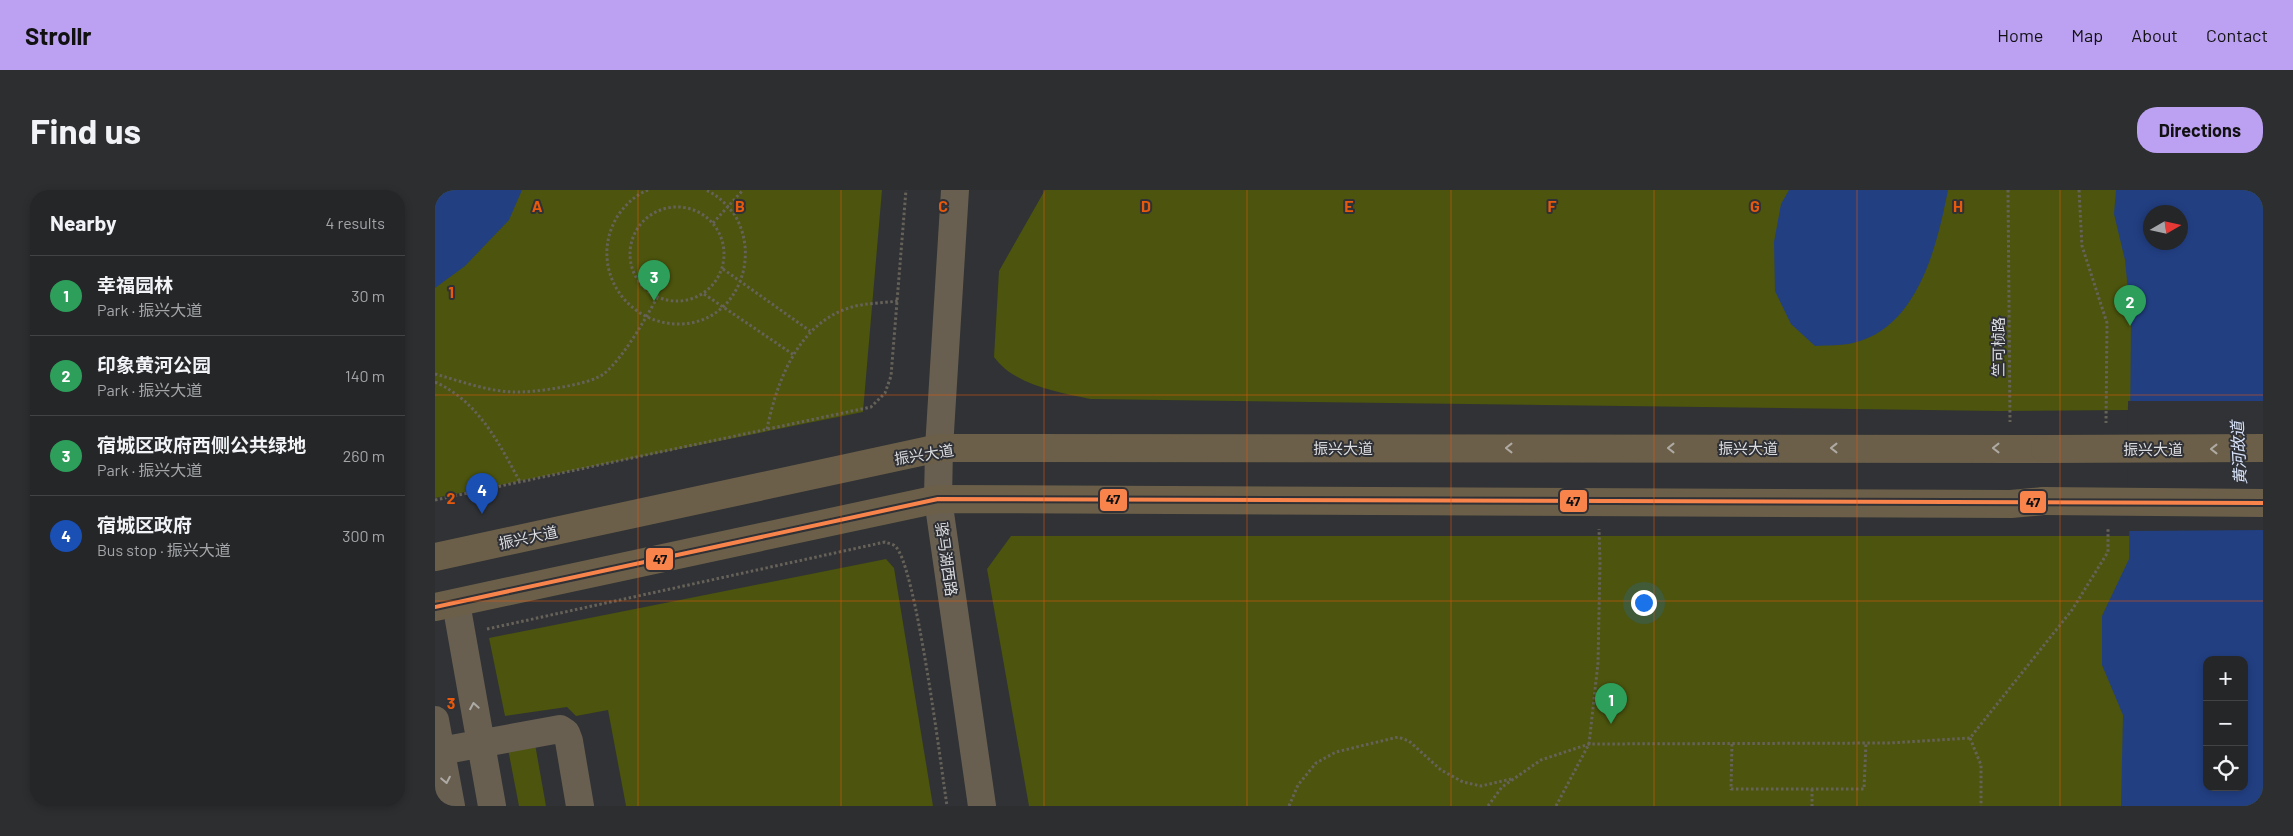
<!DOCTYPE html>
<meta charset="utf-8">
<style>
:root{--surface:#242628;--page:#2c2e30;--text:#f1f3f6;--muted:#a3a5a8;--line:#414345;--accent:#bca0f2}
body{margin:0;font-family:Barlow,"Noto Sans SC",sans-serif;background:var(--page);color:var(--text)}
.controls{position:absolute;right:15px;bottom:15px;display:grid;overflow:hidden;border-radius:10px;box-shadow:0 2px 8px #0003}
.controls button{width:45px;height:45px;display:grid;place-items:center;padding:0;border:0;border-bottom:1px solid var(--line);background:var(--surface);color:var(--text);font:25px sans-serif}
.compass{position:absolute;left:1708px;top:15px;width:45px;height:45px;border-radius:50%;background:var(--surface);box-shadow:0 2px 8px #0003;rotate:81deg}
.you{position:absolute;left:1208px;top:412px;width:18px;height:18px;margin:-12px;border:4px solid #fff;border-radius:50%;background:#1a73e8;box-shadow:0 0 0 8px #1a73e833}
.badge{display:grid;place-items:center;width:32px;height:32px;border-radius:50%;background:var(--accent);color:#fff;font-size:16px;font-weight:700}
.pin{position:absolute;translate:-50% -41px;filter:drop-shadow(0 1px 2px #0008)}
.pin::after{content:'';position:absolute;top:26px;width:18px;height:15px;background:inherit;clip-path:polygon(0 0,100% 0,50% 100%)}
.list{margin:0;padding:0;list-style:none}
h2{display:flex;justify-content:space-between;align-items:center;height:65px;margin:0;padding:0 20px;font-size:21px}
h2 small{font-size:16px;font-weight:400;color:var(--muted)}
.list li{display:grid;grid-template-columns:32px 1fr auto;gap:15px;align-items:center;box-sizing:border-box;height:80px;padding:0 20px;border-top:1px solid var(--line)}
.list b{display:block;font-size:19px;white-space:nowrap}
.list p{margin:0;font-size:16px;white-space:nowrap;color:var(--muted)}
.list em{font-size:16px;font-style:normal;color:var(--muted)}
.icon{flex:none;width:28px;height:28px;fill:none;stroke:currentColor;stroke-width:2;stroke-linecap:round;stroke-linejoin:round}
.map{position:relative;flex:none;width:1828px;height:616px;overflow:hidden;border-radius:20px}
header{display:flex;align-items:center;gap:30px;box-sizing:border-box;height:70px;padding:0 25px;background:var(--accent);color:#111}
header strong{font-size:24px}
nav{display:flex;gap:28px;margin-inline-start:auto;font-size:18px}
.intro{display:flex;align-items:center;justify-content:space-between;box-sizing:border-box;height:120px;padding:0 30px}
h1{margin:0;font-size:35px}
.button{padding:12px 22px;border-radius:20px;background:var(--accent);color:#111;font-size:18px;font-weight:700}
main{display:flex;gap:30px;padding:0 30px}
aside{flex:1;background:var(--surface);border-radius:20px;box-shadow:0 2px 8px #0003}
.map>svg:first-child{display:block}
</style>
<header>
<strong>Strollr</strong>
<nav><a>Home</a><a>Map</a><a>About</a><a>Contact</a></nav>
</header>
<div class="intro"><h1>Find us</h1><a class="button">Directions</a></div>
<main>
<aside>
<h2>Nearby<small>4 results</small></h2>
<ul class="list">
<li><span class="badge" style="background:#2e9e5b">1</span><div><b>幸福园林</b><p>Park · 振兴大道</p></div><em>30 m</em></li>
<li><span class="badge" style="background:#2e9e5b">2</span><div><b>印象黄河公园</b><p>Park · 振兴大道</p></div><em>140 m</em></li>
<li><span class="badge" style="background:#2e9e5b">3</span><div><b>宿城区政府西侧公共绿地</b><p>Park · 振兴大道</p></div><em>260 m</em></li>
<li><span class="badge" style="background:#1a4fb4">4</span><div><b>宿城区政府</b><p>Bus stop · 振兴大道</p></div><em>300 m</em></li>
</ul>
</aside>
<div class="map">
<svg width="1828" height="616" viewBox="0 0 1828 616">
<rect width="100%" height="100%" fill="#303235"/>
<path fill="#4c540d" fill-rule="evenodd" d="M 0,0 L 447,0 L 428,222 L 0,308 Z
M 610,0 L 1828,0 L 1828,219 L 1564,221 L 655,209 C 623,202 579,195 559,167 L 564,81 ZM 1716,22 L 1746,22 L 1746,52 L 1716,52 Z
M 576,346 L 1828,346 L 1828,616 L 594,616 L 552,379 ZM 1772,470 L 1809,470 L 1809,597 L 1772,597 Z
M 451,369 L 459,378 L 498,616 L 191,616 L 173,520 L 141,526 L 132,517 L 70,526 L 54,448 Z
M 100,554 L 111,616 L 84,616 L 73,559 Z"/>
<path fill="#223f82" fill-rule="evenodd" d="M 0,0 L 87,0 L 74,30 L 30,76 L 0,98 Z
M 1354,0 L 1513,0 C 1502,56 1483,138 1418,153 C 1406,156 1392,155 1380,156 L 1356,134 L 1340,101 L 1339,52 L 1346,14 Z
M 1681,0 L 1828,0 L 1828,616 L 1686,616 L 1688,525 L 1667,475 L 1667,426 L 1694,369 L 1696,131 L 1690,70 L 1679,24 ZM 1716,22 L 1746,22 L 1746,52 L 1716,52 ZM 1772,470 L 1809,470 L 1809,597 L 1772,597 Z"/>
<path fill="#303235" d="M 1693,211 L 1828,211 L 1828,340 L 1692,341 Z"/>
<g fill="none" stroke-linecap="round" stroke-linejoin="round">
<path stroke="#676259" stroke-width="3" stroke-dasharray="2.5 2.5" stroke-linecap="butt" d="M 213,0 C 200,5 189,16 182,27 C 153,76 190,135 245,134 C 301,133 327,68 299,24 C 292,15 282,4 270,0
M 1573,0 L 1575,232
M 1644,0 L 1647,56 L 1672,133 L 1671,233
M195 64a47 47 0 1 1 94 0a47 47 0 1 1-94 0Z
M 278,33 L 308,0
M 288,79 L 375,141
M 269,104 L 359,165
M 0,184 C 25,191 52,201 78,202 C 97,203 156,195 170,183 C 190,165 209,131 222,108
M 0,192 C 43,211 64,253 85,292
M 332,239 C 342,190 364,132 417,117 C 431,113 448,113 463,111
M 0,310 L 436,217 L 450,203 L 456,186 L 471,0
M 52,439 L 450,352 C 452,353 458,354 460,356 C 481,374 506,577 512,616
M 1535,548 L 1546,575 L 1546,616
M 1297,554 L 1296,599 L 1429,599 L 1431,553
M 1377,599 L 1377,616
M 854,616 L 863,595 L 881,573 L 901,562 L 963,547 L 974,551 L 1006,580 L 1028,592 L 1046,596 L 1076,589
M 1053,616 L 1067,597 L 1106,570 L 1154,554 L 1455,553 L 1535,548 L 1637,420 L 1673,362 L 1673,339
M 1121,616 L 1154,554 L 1163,473 L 1165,372 L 1164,339"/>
<path stroke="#685f51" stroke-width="28" d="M 520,0 L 504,258 L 503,309 L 547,616
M 21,413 L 57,616
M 0,530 L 16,616
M 0,562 L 125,539 L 131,543 L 134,551 L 145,616"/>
<path stroke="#6b5f49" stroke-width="28" d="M 0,367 L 504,258 L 1610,259
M 0,417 L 503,309 L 1576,314 L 1609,311"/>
<path stroke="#6b5f49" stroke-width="28" d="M 1610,259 L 1828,258
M 1609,311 L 1828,313"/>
<defs>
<path id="bus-1" d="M 0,417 L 503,309 L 1828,313"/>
</defs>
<use href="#bus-1" stroke="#2f3136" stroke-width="8"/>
<use href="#bus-1" stroke="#f8844c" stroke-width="4"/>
</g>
<defs><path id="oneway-chevron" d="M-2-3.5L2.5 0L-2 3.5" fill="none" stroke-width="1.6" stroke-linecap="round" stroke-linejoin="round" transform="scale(1.25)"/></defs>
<g stroke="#aeaaa3">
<use href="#oneway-chevron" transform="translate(1074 258) rotate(180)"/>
<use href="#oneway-chevron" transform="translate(1236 258) rotate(180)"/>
<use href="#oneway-chevron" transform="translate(1399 258) rotate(180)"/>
<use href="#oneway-chevron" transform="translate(1561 258) rotate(180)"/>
<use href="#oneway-chevron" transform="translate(1779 259) rotate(180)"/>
</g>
<g stroke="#adaaa6">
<use href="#oneway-chevron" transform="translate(39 516) rotate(-100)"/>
<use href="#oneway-chevron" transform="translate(11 590) rotate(79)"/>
</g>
<path fill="none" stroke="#e8590c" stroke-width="1" stroke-opacity="0.55" d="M 203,0 L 203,616M 406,0 L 406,616M 609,0 L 609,616M 812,0 L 812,616M 1016,0 L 1016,616M 1219,0 L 1219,616M 1422,0 L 1422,616M 1625,0 L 1625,616M 0,205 L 1828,205M 0,411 L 1828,411"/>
<g text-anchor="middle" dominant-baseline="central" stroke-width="4" stroke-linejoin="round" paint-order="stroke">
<g font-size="15" fill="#dbdcdf" stroke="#2f3136">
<text transform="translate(1563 157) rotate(-90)">竺可桢路</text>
<text x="908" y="258">振兴大道</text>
<text x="1313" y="258">振兴大道</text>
<text x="1718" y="259">振兴大道</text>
<text transform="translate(489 264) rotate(-9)">振兴大道</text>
<text transform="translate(93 347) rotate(-12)">振兴大道</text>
<text transform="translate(512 369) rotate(82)">骆马湖西路</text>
</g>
<g font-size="16" font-style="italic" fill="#d8e3f9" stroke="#2f3136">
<text transform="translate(1803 263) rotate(-93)">黄河故道</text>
</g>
</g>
<g font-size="16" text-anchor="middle" font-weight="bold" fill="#e8590c" stroke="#2f3136" stroke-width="4" stroke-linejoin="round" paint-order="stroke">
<text x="102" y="22">A</text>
<text x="305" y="22">B</text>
<text x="508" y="22">C</text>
<text x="711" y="22">D</text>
<text x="914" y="22">E</text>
<text x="1117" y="22">F</text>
<text x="1320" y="22">G</text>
<text x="1523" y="22">H</text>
<text x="16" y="108">1</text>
<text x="16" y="314">2</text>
<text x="16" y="519">3</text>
</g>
<g stroke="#2f3136" stroke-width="2">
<rect x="664" y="298" width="29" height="24" rx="5" fill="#f8844c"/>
<rect x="1124" y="299" width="29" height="24" rx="5" fill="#f8844c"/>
<rect x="1584" y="300" width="28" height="24" rx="5" fill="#f8844c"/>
<rect x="210" y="357" width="29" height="24" rx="5" fill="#f8844c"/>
</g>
<g font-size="14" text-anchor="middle" font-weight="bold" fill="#111">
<text x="678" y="314">47</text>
<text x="1138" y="316">47</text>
<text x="1598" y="317">47</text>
<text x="225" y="374">47</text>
</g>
</svg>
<div class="controls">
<button>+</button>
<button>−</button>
<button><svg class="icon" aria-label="locate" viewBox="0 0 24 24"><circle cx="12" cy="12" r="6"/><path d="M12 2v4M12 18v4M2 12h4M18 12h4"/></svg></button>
</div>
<svg class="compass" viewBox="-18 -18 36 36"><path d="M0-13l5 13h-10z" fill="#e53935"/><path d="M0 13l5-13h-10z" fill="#a3a5a8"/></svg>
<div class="you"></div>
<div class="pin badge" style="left:1176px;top:534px;background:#2e9e5b">1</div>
<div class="pin badge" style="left:1695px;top:136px;background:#2e9e5b">2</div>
<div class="pin badge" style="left:219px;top:111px;background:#2e9e5b">3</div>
<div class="pin badge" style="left:47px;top:324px;background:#1a4fb4">4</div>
</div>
</main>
